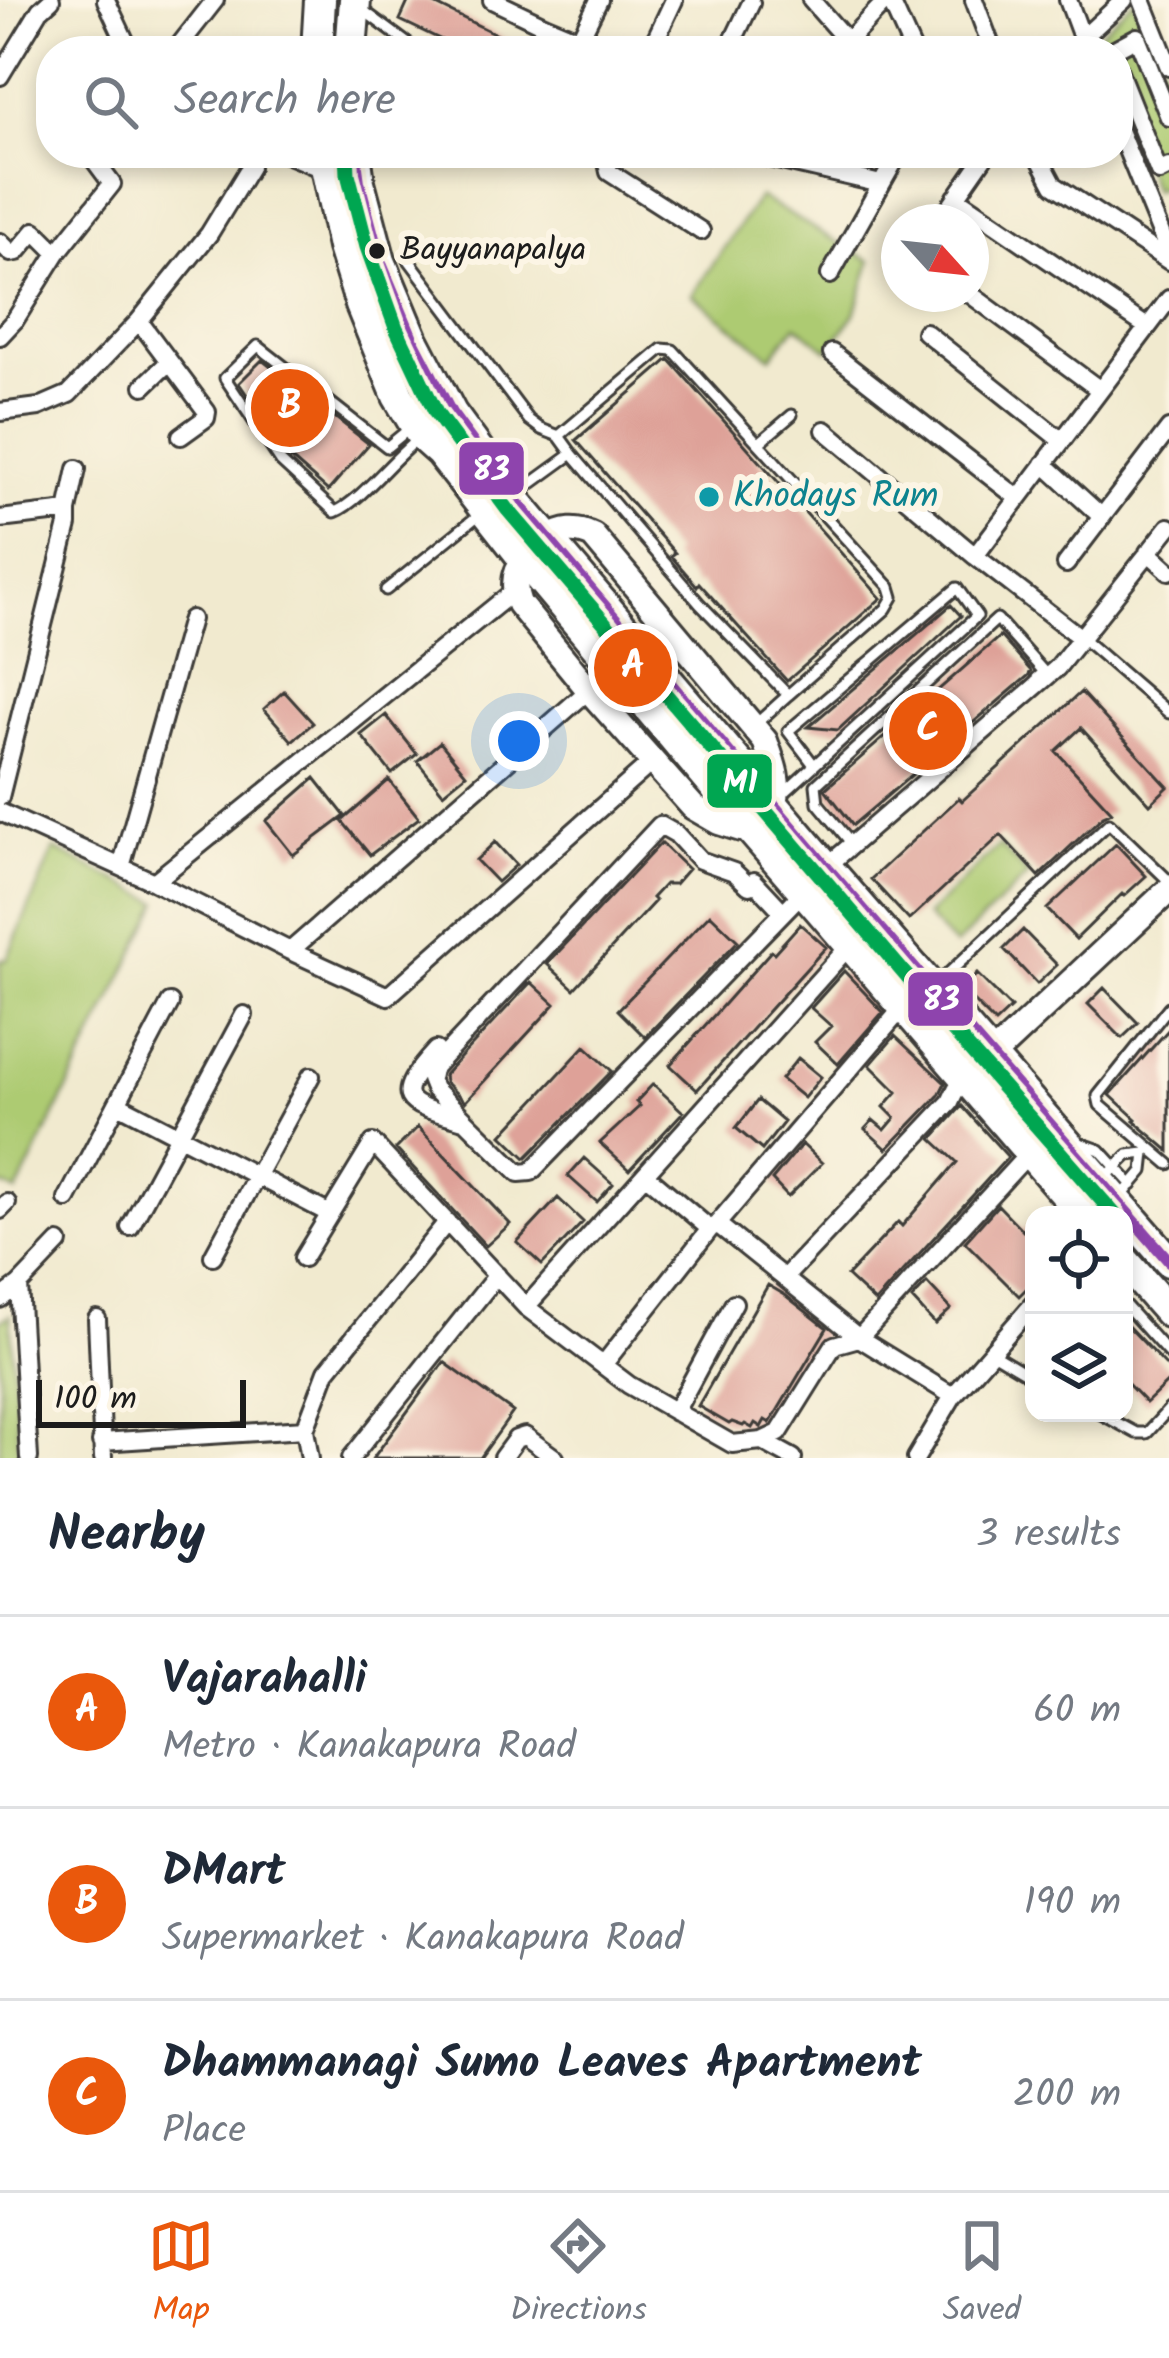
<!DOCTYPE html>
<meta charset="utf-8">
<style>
:root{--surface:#fff;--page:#f6f6f7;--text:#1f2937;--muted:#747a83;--line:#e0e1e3;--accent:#ea580c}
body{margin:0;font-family:Kalam,sans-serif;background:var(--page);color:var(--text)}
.controls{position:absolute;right:36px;bottom:36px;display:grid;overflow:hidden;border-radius:24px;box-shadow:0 6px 18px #0003}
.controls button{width:108px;height:108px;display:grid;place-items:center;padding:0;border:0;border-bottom:3px solid var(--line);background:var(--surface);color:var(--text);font:60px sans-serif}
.compass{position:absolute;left:881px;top:204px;width:108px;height:108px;border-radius:50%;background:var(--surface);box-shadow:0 6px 18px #0003;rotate:117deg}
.scale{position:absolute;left:36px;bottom:30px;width:210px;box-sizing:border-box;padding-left:12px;border:6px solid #1c1c1c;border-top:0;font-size:33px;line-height:42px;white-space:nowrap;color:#1c1c1c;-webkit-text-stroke:9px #fcf5e5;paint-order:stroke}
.you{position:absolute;left:519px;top:741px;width:42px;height:42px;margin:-30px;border:9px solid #fff;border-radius:50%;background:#1a73e8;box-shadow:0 0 0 18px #1a73e833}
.badge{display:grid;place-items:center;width:78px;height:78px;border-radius:50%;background:var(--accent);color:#fff;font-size:39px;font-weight:700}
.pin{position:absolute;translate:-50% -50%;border:6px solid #fff;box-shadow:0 3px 12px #0006}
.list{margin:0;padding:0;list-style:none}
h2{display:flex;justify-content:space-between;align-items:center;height:156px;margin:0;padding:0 48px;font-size:51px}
h2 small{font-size:39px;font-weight:400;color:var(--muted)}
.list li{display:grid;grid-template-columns:78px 1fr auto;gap:36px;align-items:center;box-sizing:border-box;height:192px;padding:0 48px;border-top:3px solid var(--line)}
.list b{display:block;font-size:45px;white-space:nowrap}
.list p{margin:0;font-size:39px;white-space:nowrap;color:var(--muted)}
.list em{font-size:39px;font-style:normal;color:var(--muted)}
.icon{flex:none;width:66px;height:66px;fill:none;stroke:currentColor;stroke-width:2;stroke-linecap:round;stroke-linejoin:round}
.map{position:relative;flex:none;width:1169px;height:1458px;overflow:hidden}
.search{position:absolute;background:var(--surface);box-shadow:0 6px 18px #0003;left:36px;right:36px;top:36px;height:132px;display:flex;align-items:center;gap:30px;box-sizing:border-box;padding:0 42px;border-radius:48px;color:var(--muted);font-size:45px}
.sheet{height:732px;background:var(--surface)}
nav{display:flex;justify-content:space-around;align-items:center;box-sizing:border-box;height:168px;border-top:3px solid var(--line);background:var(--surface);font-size:33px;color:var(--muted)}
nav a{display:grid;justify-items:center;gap:6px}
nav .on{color:var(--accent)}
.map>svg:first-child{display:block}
</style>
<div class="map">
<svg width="1169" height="1458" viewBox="0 0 1169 1458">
<rect width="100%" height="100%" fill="#fcf5e5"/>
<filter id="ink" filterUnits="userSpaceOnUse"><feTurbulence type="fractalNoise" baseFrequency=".00833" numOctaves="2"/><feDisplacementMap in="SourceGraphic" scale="24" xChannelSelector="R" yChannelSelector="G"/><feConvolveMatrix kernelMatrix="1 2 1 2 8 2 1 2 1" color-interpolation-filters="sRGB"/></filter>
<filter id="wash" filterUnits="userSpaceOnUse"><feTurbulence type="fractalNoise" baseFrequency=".004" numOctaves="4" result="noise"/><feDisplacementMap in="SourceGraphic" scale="48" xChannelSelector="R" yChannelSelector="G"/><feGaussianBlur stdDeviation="2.7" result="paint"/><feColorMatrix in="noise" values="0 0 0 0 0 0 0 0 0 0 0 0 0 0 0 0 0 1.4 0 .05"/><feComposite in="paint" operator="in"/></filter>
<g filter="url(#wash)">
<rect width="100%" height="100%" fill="#f1eacf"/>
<path fill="#adcb72" stroke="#647447" stroke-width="3" d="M 1134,0 L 1169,84 L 1169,184 L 1153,190 L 1118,93 L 1118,51 L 1103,51 L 1097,35 Z
M 759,197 L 871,261 L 855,314 L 828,350 L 796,325 L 771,357 L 692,295 Z
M 999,845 L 1028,875 L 955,946 L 926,916 Z
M 54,849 L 159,902 L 17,1192 L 0,1184 L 0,959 L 6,961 Z
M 10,1315 L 19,1458 L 0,1458 L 0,1321 Z"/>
<g id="blocks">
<path fill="#dea198" d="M 409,0 L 426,0 L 514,43 L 511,51 L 449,51 L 452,45 L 400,20 Z
M 669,359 L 881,598 L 787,681 L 699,583 L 697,586 L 671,556 L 675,553 L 576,440 Z
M 262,360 L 369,444 L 328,491 L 288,456 L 239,383 Z
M 951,605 L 961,616 L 838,730 L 808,727 Z
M 1000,636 L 1031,671 L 1028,676 L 853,825 L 825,789 Z
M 284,691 L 313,723 L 292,741 L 264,709 Z
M 1081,692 L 1168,787 L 1150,804 L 1081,728 L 1056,751 L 1112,812 L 1103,816 L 1039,876 L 1001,835 L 909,920 L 871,879 L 959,798 L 962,801 Z
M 386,715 L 417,754 L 392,774 L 361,735 Z
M 440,742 L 466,774 L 443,793 L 417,761 Z
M 315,778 L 345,816 L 293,855 L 266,821 Z
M 389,780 L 419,818 L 370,855 L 342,821 Z
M 495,842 L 516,865 L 497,882 L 476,860 Z
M 661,843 L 688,869 L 675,884 L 665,884 L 652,898 L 655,901 L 574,989 L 547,964 Z
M 1116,844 L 1146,876 L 1124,896 L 1122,894 L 1076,939 L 1047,909 Z
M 710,914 L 738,941 L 645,1037 L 618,1010 Z
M 800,924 L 826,947 L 697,1090 L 670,1065 L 771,951 L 774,953 Z
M 1023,930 L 1057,965 L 1037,984 L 1004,949 Z
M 844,971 L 883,1012 L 838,1064 L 815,1042 L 831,1026 L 811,1008 Z
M 977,974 L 1011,1008 L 995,1023 L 962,990 Z
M 531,982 L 555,1004 L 465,1102 L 445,1082 L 444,1075 Z
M 1104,988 L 1138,1023 L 1122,1038 L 1088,1004 Z
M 1169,1029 L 1169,1151 L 1134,1121 L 1136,1119 L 1110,1095 Z
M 895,1036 L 945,1083 L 939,1095 L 887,1149 L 865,1129 L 873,1120 L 885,1130 L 895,1118 L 884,1107 L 897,1092 L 870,1065 Z
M 585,1046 L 612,1071 L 526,1158 L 502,1135 Z
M 798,1058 L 821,1077 L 804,1098 L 781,1079 Z
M 653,1084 L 683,1112 L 629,1170 L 600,1143 L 640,1106 L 636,1102 Z
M 758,1100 L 784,1122 L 762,1150 L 736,1128 Z
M 962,1106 L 1008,1157 L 875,1302 L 847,1276 L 898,1222 L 902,1226 L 957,1162 L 932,1139 Z
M 418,1127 L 510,1224 L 486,1246 L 396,1149 Z
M 802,1144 L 822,1163 L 788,1197 L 772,1180 Z
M 584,1158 L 613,1184 L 597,1202 L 568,1176 Z
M 558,1198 L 583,1222 L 542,1265 L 517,1242 Z
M 998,1205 L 1023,1231 L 1034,1221 L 1034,1281 L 1019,1296 L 965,1242 Z
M 927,1283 L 951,1309 L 935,1324 L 912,1299 Z
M 768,1285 L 785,1295 L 827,1328 L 770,1423 L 765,1420 L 761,1427 L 755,1423 L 752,1428 L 745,1424 L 743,1426 L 732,1422 L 729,1424 L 698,1406 Z
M 1124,1322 L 1169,1369 L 1169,1381 L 1146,1403 L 1124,1380 Z
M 444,1362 L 513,1412 L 480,1458 L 373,1458 Z"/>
</g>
</g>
<g filter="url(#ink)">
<use href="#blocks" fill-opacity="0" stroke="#3c3b37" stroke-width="3"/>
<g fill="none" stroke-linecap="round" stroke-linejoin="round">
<defs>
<path id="lane" d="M 360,8 L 418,51
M 531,51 L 544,25
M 409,260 L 529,420 L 541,429 L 559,436
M 409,429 L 387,447 L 258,346 L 225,378 L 281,462 L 335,512 C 362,500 392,459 418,439
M 759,443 L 792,415
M 517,494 L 572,454 L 559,436 L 662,349 L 673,350 L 890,587 L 893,597 L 886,609 L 788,695 L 700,604 L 572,454
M 386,590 L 480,514
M 1082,638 L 1169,713
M 757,723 L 788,695
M 782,795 L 977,616 L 957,588 L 788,731 L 814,765
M 848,839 L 818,803 L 816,785 L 997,619 L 1044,672 L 1037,678
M 937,984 L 1109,823 L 1169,881
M 1169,1007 L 1098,1096 L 1100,1105 L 1169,1164
M 1077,1142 L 1100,1150 L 1132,1185
M 1104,1179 L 1128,1155 L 1145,1153 L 1143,1171 L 1121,1197
M 1124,1304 L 1169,1354
M 992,1353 L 1034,1378
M 1099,1413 L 1136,1433 L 1147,1433 L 1169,1409"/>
<path id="street" d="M 106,0 L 127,45 L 132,51
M 492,0 L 544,25 L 606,51
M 811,0 L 848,42
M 890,0 L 913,51
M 974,0 L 993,51
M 1068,0 L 1087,51
M 1142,0 L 1169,67
M 1083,38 L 1124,0
M 579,40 L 599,0
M 175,51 L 215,0
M 650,51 L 674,0
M 728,51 L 751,3
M 838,51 L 887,0
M 1111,51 L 1137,37 L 1169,117
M 1118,69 L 1159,172 L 1169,167
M 0,76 L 40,10 L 51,0
M 1118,128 L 1169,253
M 284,153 L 325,170
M 605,153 L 609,172 L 701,231
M 1037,153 L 1054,185 L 1169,261
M 769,158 L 881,184
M 956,197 L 1147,327
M 939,222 L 987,153
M 0,242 L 11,253 L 17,252 L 35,231 L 57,253
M 830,275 L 899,153
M 970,294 L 1100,390
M 139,321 L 207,412 L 206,418 L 181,436
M 925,332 L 1062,441
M 0,336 L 15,320 L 57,253 L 112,184 L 92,157 L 94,153
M 832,353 L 1018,498
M 144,386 L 169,362
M 0,412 L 39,407 L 69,394 L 139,321 L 209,234 L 250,167 L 245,153
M 825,430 L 975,556
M 1044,464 L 1102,517
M 68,511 L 77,469
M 0,519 L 68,511 L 68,525 L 0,797
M 1148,552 L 1169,571
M 1066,564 L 1169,429
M 1081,638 L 975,556 L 1169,299
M 0,812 L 154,882 L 290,951 L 388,996 L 651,763
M 121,867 L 191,619
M 826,867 L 1057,668 L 1169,527
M 154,882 L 514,591
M 782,911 L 754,881 L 749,886 L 734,872 L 700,860 L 676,834 L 660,825 L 432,1069 L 430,1079 L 434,1089 L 519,1173 L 531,1172 L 805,890
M 290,951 L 589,690
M 436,1050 C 388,1102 406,1104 464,1120
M 118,1104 L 330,1214
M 646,1175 L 710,1229
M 67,1199 L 170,1003
M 0,1210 L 7,1203
M 130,1227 L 244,1015
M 213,1256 L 311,1076
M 303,1258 L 373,1143 L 526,1307 L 851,944
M 785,1277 L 950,1102 L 956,1089 L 967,1079
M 19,1285 L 29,1458
M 0,1299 L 19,1285 L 59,1243
M 526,1307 L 629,1385 L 732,1444 L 762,1441 L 779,1433 L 834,1345 L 859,1338
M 97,1319 L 103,1458
M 859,1338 L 717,1224 L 905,1005
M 603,1365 L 710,1229 L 717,1224
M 953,1396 L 859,1338 L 1030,1152
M 675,1412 L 734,1303
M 762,1441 L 793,1458
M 101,1442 L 305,1429
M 310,1458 L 305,1429 L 327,1371 L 447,1222
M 351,1458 L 497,1275
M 502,1458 L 516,1439 L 525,1436 L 555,1458
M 916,1458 L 953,1396 L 1034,1303"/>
<path id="secondary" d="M 548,539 C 564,529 576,528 593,536 L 765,741 C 772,760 782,785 774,804
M 525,560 C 513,573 513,588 519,604 L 589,690 L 693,807 L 719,822 L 741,829 L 747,825
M 978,1069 L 1169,890"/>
<path id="highway" d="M 317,51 L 320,0
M 351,51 L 355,0
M 323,153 L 343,247 L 361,305 L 398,396 L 422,436 L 440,452 L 525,560 L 747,825 L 1084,1215
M 355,153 L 359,182 L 380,261 L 413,340 L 451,413 L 513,498 L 826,867 L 1169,1261
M 1124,1261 L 1169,1312"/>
</defs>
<use href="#lane" stroke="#3c3b37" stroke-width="15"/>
<use href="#street" stroke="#3c3b37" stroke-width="22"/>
<use href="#secondary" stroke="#3c3b37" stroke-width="30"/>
<use href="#highway" stroke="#3c3b37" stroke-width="36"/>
<use href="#lane" stroke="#fff" stroke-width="9"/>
<use href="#street" stroke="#fff" stroke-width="16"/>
<use href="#secondary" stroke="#fff" stroke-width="24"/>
<use href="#highway" stroke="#fff" stroke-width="30"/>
<defs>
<path id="bus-1" d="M 355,153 L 359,182 L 380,261 L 413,340 L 451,413 L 513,498 L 826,867 L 1169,1261"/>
</defs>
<use href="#bus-1" stroke="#fcf5e5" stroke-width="21"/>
<use href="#bus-1" stroke="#8e44ad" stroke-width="12"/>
<defs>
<path id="metro-1" d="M 347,153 L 348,174 L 367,247 L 396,328 L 436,413 L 508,510 L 962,1041 L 1115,1215"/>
</defs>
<use href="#metro-1" stroke="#fcf5e5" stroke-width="24"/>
<use href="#metro-1" stroke="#00a651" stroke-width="15"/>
</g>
</g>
<circle fill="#1c1c1c" stroke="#fcf5e5" stroke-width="4.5" cx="377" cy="251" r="10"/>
<circle fill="#0f9aa8" stroke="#fcf5e5" stroke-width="4.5" cx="709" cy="497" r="12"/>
<g text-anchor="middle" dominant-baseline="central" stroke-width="12" stroke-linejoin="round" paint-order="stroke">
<g font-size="33" fill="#1c1c1c" stroke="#fcf5e5" text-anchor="start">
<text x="400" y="251">Bayyanapalya</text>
</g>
<g font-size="36" fill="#0d838f" stroke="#fcf5e5" text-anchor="start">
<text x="733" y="497">Khodays Rum</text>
</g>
</g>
<g stroke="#fcf5e5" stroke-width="4.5">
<rect x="457" y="440" width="69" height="57" rx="12" fill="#8e44ad"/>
<rect x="705" y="752" width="69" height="58" rx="12" fill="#00a651"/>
<rect x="906" y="970" width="69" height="58" rx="12" fill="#8e44ad"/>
</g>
<g font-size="33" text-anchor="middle" font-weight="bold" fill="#fff">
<text x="491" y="480">83</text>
<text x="740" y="793">M1</text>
<text x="941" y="1010">83</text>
</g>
</svg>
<div class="controls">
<button><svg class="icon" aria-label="locate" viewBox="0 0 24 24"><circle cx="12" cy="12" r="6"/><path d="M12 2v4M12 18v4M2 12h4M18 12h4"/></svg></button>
<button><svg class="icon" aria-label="layers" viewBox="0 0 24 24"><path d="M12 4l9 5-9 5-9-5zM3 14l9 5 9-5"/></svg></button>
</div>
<svg class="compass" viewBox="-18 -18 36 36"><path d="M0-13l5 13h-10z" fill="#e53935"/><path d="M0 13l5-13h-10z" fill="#747a83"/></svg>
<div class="scale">100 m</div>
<div class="you"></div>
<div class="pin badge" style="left:633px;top:668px">A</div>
<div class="pin badge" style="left:290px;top:408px">B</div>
<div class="pin badge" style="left:928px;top:731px">C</div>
<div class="search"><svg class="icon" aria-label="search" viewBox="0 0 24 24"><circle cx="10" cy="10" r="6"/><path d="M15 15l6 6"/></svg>Search here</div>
</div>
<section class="sheet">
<h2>Nearby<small>3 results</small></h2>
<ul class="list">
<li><span class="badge">A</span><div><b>Vajarahalli</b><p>Metro · Kanakapura Road</p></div><em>60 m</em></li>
<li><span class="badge">B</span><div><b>DMart</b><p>Supermarket · Kanakapura Road</p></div><em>190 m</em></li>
<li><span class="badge">C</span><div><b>Dhammanagi Sumo Leaves Apartment</b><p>Place</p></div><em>200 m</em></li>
</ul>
</section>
<nav>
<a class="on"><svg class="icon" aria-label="map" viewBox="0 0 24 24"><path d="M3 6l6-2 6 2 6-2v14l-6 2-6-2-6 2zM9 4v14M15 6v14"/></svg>Map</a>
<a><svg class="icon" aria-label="directions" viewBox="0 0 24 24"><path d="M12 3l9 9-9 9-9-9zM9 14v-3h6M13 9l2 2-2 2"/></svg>Directions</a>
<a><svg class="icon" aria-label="saved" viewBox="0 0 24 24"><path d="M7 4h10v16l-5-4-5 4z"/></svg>Saved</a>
</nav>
